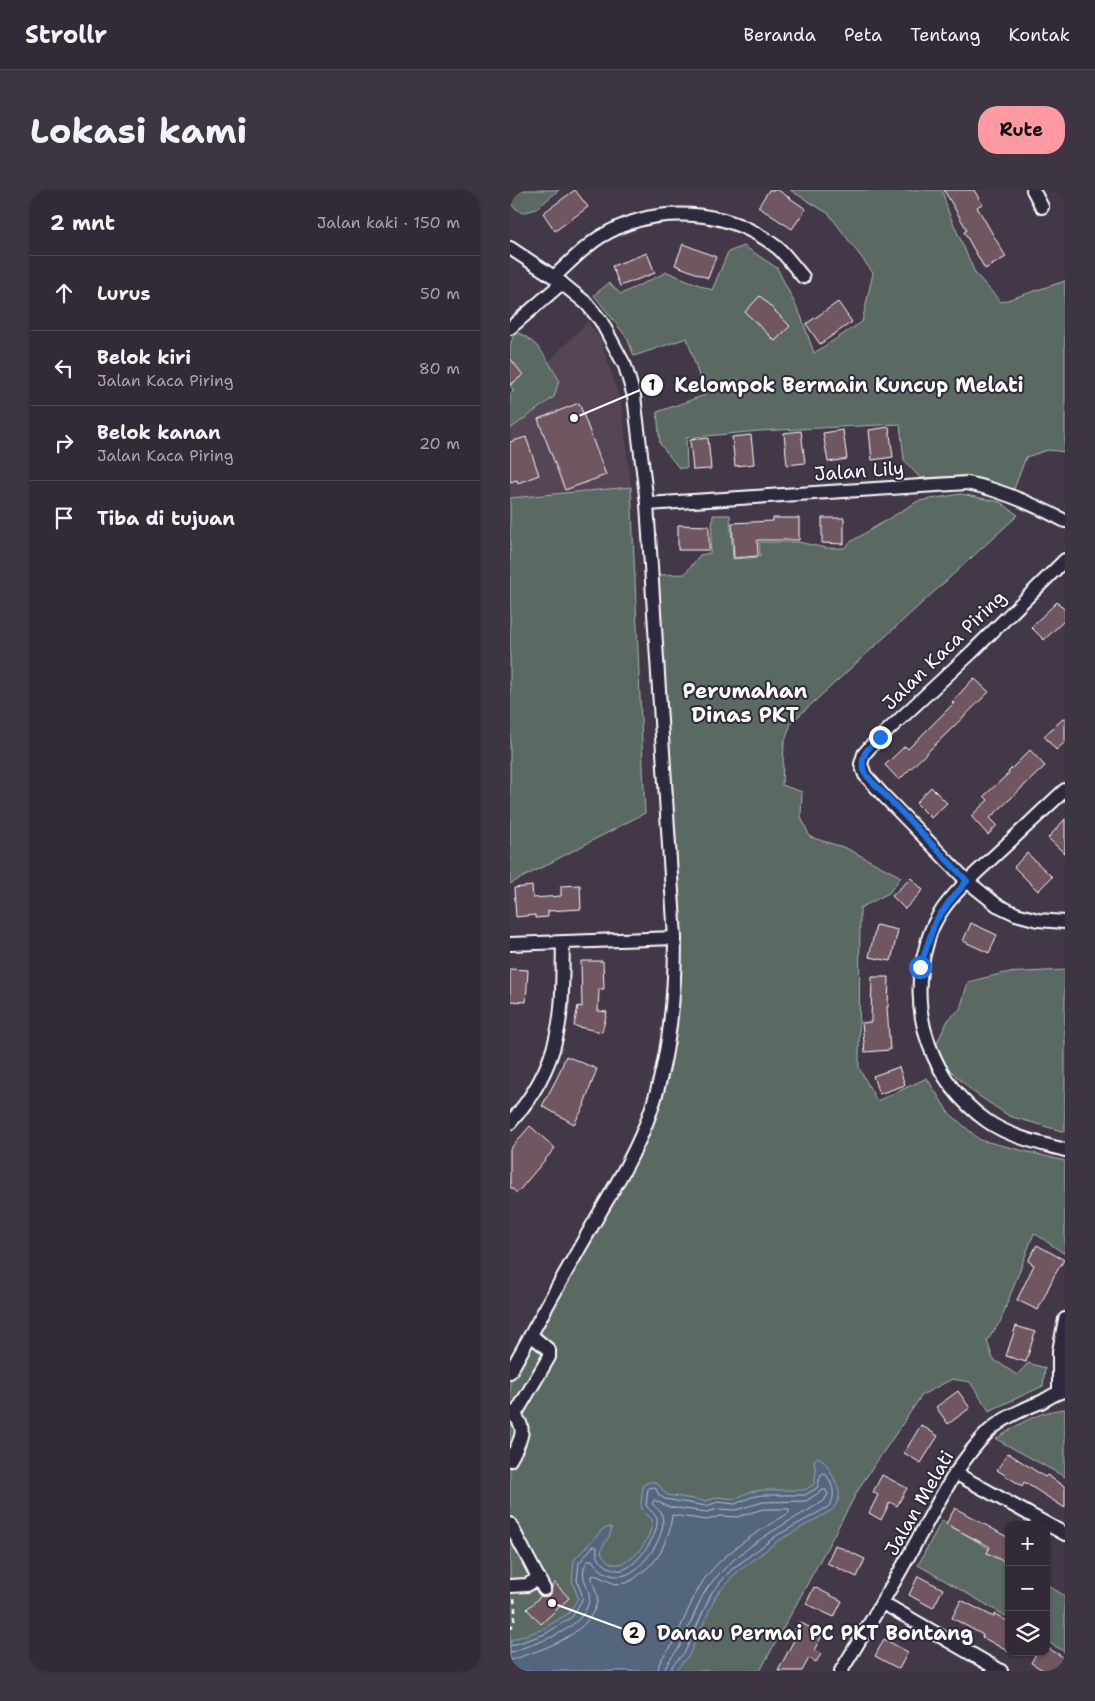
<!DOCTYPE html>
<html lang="id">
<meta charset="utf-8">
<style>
:root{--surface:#322a36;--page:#3d3642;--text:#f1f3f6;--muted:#a8a7ad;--line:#4d4651;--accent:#ff9aa2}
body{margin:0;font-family:"Shantell Sans",sans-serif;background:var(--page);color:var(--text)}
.controls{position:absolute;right:15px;bottom:15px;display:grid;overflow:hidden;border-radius:10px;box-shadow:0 1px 4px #0004}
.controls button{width:45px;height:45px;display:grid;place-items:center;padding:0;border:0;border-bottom:1px solid var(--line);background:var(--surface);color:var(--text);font:25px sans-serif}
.stop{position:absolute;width:15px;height:15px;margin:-11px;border:4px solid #1a73e8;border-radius:50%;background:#fff}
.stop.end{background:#1a73e8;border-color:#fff;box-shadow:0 1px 5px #0008}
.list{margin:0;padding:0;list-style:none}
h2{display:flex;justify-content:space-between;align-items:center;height:65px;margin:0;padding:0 20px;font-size:21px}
h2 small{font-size:16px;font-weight:400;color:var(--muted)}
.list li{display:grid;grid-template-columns:32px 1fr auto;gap:15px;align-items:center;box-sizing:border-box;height:75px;padding:0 20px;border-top:1px solid var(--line)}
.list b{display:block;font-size:19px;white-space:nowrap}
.list p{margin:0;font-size:16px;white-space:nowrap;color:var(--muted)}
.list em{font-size:16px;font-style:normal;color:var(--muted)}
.icon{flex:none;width:28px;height:28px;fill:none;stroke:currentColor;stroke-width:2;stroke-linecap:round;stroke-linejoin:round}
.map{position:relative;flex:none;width:555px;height:1481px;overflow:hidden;border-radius:20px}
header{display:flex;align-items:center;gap:30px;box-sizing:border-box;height:70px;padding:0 25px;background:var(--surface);border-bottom:1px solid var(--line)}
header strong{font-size:24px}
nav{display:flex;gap:28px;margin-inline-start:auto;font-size:18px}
.intro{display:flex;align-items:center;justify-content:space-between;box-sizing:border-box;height:120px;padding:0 30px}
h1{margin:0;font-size:35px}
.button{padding:12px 22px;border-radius:20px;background:var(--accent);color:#111;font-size:18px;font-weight:700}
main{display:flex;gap:30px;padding:0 30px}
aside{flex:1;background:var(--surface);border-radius:20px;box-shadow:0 1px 4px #0004}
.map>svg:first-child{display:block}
</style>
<header>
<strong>Strollr</strong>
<nav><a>Beranda</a><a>Peta</a><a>Tentang</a><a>Kontak</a></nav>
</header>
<div class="intro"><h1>Lokasi kami</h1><a class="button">Rute</a></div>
<main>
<aside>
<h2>2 mnt<small>Jalan kaki · 150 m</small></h2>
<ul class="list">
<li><svg class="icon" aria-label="ahead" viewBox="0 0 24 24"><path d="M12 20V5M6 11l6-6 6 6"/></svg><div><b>Lurus</b></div><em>50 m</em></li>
<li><svg class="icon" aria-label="left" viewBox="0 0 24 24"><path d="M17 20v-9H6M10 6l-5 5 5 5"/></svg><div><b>Belok kiri</b><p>Jalan Kaca Piring</p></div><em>80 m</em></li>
<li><svg class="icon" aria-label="right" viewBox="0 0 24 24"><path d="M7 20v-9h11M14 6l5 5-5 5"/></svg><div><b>Belok kanan</b><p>Jalan Kaca Piring</p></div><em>20 m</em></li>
<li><svg class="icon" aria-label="arrive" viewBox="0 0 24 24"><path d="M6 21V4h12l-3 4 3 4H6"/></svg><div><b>Tiba di tujuan</b></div></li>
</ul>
</aside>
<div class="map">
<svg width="555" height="1481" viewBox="0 0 555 1481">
<rect width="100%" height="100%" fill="#423848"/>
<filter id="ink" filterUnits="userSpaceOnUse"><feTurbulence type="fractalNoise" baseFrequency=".02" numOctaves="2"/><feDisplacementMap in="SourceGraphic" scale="10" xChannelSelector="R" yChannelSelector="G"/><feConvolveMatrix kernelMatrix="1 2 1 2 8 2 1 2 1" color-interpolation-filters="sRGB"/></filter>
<g filter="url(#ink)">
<path fill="#544554" d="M 78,131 L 91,150 L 112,217 L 121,297 L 0,308 L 0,239 L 44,207 L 49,190 L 38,172 Z"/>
<path fill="#5a6b64" stroke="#acb5b2" d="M 7,0 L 49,0 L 26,19 L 12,23 L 0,14 L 0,11 Z
M 280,0 L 432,0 L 438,21 L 465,83 L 491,112 L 555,91 L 555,262 L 538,260 L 516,267 L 504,299 L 456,286 L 410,288 L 394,270 L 390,234 L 248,241 L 176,248 L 177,278 L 169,278 L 150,254 L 147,222 L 195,205 L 177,148 L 124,166 L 117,148 L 84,105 L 99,93 L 111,104 L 157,82 L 202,100 L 218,62 L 234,56 L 267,78 L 291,126 L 304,163 L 352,132 L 363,83 L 319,24 Z
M 9,143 C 30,153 38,171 49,190 L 44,207 L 0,239 L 0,204 L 4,201 L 0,195 L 0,156 L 3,147 L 5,144 Z
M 121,297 L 135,623 L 0,694 L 0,308 Z
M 451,304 L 490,312 L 508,325 L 281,533 L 274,554 L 272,595 L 292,602 L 291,627 L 300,647 L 336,658 L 391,687 L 379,703 L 350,718 L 349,878 L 367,911 L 417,888 L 438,922 L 470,950 L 555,971 L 555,1064 L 524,1043 L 490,1132 L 477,1151 L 483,1169 L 507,1185 L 518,1173 L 535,1178 L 533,1196 L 479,1221 L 460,1192 L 442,1189 L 412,1205 L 351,1295 L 250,1481 L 0,1481 L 0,1187 L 142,924 L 165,835 L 147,385 L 175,384 L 190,365 L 200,363 L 203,325 L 220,325 L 223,369 L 250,367 L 249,352 L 288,352 L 316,358 L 334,358 L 342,351 L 408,311 Z
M 555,780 L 555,942 L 499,926 L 463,902 L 422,863 L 438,830 L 450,819 L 458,792 L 494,783 Z
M 555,1219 L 555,1287 L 486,1249 C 507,1235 529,1221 555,1219 Z
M 432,1330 L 499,1371 L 499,1428 L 408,1375 Z
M 536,1394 L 555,1406 L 555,1462 L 536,1451 Z"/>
<path fill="#53667e" stroke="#98a3b2" d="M 308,1267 C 316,1270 327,1292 329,1302 C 330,1309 326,1315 322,1320 L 268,1351 L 225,1384 L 207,1404 L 179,1465 L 165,1481 L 0,1481 L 0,1452 L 4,1449 L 33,1439 L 59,1423 L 68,1408 L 62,1391 L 64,1370 L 93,1339 L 101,1337 C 103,1345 93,1352 91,1362 C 108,1396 144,1351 142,1329 L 133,1321 L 131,1315 L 133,1295 L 139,1292 L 146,1292 L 157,1305 L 196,1311 L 208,1307 L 224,1309 L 240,1302 L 252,1300 L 295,1300 L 304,1294 L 306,1283 L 304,1270 Z"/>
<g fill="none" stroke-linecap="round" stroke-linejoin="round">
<path stroke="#bac2cb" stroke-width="1" d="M 0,1456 L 35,1444 L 62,1427 L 73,1408 L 67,1390 L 69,1373 L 83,1356 L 87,1357 C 86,1364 88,1370 94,1374 C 99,1378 106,1381 112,1380 C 127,1376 149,1345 147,1330 C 146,1323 139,1321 136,1315 L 138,1298 L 145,1297 L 149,1305 L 155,1309 L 196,1316 L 208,1312 L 225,1314 L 242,1307 L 252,1305 L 295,1305 L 307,1298 L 311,1284 L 315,1283 C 322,1293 328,1306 318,1317 L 266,1346 L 221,1380 L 202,1402 L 175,1462 L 162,1476 L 162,1481
M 0,1462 C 6,1462 9,1459 15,1457 C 37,1450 73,1437 79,1411 C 82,1397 65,1385 79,1370 L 82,1370 C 89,1381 102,1389 115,1385 C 133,1380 158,1344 152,1326 C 151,1321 146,1317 142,1314 L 144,1310 L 159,1317 L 197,1322 L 209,1319 L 226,1320 L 253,1312 L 296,1311 L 313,1300 L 316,1300 L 318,1304 L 314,1311 C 273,1335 228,1358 198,1397 C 189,1409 180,1437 172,1452 C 168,1462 156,1470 155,1481
M 0,1470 C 7,1469 12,1466 18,1464 C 43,1456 80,1441 87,1412 C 89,1402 81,1395 82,1386 L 85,1385 L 105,1394 L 116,1393 L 124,1389 L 143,1373 L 151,1362 L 160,1339 L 162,1325 L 197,1330 L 210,1326 L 227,1327 L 253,1319 L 279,1319 L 279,1323 C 251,1339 206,1367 190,1396 C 180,1413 173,1433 164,1452 C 159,1462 148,1468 148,1481"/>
</g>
<path fill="#6f5761" stroke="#fff" d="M 65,0 L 78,17 L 45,41 L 33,23 Z
M 259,0 L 268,0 L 296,19 L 282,39 L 248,17 Z
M 434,0 L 464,0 L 472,14 L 467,17 L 496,67 L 475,79 L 454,42 L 457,40 Z
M 173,54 L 206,67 L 198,88 L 165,75 Z
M 137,63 L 145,83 L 110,96 L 102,76 Z
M 250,106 L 280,136 L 265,151 L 235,122 Z
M 328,112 L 342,132 L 310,154 L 296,134 Z
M 0,168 L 13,185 L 0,195 Z
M 69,213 L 96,285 L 55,300 L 28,229 Z
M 379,237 L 383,267 L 362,270 L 359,240 Z
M 333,240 L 337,269 L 318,272 L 313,243 Z
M 291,241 L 295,273 L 277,275 L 274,243 Z
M 241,245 L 244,274 L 225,276 L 222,247 Z
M 16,247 L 29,285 L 8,293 L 7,290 L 0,292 L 0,252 Z
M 198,248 L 201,279 L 183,280 L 180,250 Z
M 263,328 L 289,328 L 289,350 L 247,350 L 248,366 L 224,368 L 222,333 L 263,331 Z
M 312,328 L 334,328 L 334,354 L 312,353 Z
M 168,335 L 199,336 L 199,360 L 168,360 Z
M 547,412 L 555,420 L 555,430 L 534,450 L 521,437 Z
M 464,488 L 479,502 L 389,590 L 375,575 L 395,556 L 398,559 L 444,513 L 442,512 Z
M 555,527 L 555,552 L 546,560 L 534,546 Z
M 520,560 L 535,576 L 480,628 L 487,635 L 478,645 L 461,626 L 478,610 L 474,606 L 499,583 L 498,582 Z
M 421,597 L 437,613 L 421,628 L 406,613 Z
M 555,629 L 555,664 L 538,648 Z
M 517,663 L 542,687 L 528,701 L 504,677 Z
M 401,688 L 413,700 L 395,719 L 382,706 Z
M 70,695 L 71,719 L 38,721 L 38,727 L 25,728 L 25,725 L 6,727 L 4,698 L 22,696 L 23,708 L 51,706 L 51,696 Z
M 461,733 L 487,745 L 479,763 L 453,751 Z
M 366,735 L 388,740 L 381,771 L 359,767 Z
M 71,771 L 93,771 L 94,799 L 89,799 L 88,821 L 97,822 L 92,842 L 64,836 L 68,816 L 72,817 Z
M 0,779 L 18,780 L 16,812 L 0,811 Z
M 362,787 L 379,787 L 378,817 L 377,817 L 380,860 L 355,862 L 352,833 L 361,832 Z
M 56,866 L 87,879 L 74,914 L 75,915 L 64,934 L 32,916 L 47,888 Z
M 389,877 L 395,895 L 369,904 L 363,886 Z
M 20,936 L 45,958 L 7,1003 L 0,997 L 0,959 Z
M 527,1055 L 554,1070 L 544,1086 L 528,1120 L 507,1110 L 524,1075 L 518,1071 Z
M 506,1136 L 525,1142 L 516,1172 L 496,1166 Z
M 448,1201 L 460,1218 L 438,1234 L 426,1217 Z
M 411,1235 L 428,1246 L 411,1273 L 394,1263 Z
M 498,1263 L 535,1287 L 537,1285 L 555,1297 L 555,1318 L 514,1292 L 512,1296 L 487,1280 Z
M 372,1285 L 397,1298 L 387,1316 L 380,1312 L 371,1330 L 359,1323 L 368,1305 L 363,1302 Z
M 445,1318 L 499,1348 L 499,1374 L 477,1363 L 480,1357 L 436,1334 Z
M 325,1355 L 355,1369 L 347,1387 L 317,1373 Z
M 408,1386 L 433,1399 L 423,1418 L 399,1405 Z
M 45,1393 L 59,1408 L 31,1434 L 17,1419 L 31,1406 L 37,1406 L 41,1404 L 42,1396 Z
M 304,1397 L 332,1411 L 324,1427 L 296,1414 Z
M 451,1410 L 484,1427 L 485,1424 L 499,1432 L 499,1462 L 472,1447 L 473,1445 L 442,1428 Z
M 289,1432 L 313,1444 L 304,1460 L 311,1464 L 306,1472 L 299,1468 L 292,1481 L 268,1481 L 284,1450 L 281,1448 Z
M 374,1449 L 398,1462 L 389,1479 L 365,1466 Z
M 536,1457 L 553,1467 L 545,1481 L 535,1481 L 521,1473 L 527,1462 L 536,1462 Z"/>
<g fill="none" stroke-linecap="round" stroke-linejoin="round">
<defs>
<path id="minor" d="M 523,0 L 532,17
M 0,58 L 44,87 L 76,113 L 91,131 L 115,176 L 124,206 L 137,314 L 165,748 C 165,807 160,867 140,923 C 127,961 105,996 85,1031 C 56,1081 28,1132 0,1182
M 44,87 C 59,73 73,58 90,47 C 145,13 218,18 268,58 C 277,66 285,78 293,87
M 0,138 L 52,93
M 137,314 L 457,293 C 492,300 523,314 555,331
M 555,370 L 462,462 L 360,557 L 354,564 L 351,574 L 355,585 L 373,605 L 457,691 L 487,715 L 506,724 L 528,730 L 555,732
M 555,600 C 530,623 505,647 480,670 C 461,688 437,708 425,732 C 421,739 418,749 416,757 C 397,822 422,892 477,931 C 500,947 529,953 555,960
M 0,754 L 165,748
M 0,933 C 21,909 39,879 46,848 C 54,817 52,783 53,752
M 549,1202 L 549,1161 L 555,1129
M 0,1222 C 21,1237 9,1253 0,1270
M 5,1225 L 39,1167 L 39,1160 L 21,1145
M 445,1283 L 555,1344
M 0,1334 L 34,1399
M 0,1396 L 17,1395 L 29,1388
M 373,1413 L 491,1481
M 331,1481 C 356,1440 381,1399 404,1356 C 426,1317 446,1274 478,1242 C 492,1228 513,1219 531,1212 C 539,1208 546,1202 555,1201"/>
</defs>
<use href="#minor" stroke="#fff" stroke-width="16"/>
<path stroke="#fff" stroke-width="2.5" stroke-dasharray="5 4" stroke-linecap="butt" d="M 0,1439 C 7,1429 5,1420 4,1408"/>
<use href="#minor" stroke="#2f2a3d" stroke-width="12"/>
</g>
</g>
<g fill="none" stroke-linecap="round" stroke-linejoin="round" filter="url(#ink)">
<path stroke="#1a73e8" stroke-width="6" d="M 370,547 C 357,559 348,566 355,584 L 457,691 L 439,712 L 425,732 L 410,777"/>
</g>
<g text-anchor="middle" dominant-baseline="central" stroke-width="4" stroke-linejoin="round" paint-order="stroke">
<g font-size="19" fill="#fff" stroke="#2f2a3d">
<text transform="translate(349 281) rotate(-4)">Jalan Lily</text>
<text transform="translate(434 460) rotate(-44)">Jalan Kaca Piring</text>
<text transform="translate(409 1313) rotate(-60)">Jalan Melati</text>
</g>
<g font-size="21" font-weight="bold" fill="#fff" stroke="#2f2a3d">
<text x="235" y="501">Perumahan<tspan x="235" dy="24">Dinas PKT</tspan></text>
</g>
</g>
<path fill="none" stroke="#fff" stroke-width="2" d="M64 228L142 195M42 1413L124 1443"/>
<g fill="#fff" stroke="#2f2a3d" stroke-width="2">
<circle cx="64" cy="228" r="5"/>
<circle cx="42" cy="1413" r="5"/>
<circle cx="142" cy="195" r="12"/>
<circle cx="124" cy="1443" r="12"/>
</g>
<g font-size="15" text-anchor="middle" font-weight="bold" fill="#111">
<text x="142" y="200">1</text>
<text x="124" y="1448">2</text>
</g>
<g font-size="20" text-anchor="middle" font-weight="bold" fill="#fff" stroke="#2f2a3d" stroke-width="4" stroke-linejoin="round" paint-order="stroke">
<text x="339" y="202">Kelompok Bermain Kuncup Melati</text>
<text x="305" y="1450">Danau Permai PC PKT Bontang</text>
</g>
</svg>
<div class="controls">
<button>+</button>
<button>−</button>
<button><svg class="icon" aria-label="layers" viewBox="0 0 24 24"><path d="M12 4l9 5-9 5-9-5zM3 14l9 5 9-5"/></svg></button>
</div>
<div class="stop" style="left:410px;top:777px"></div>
<div class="stop end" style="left:370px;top:547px"></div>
</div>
</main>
